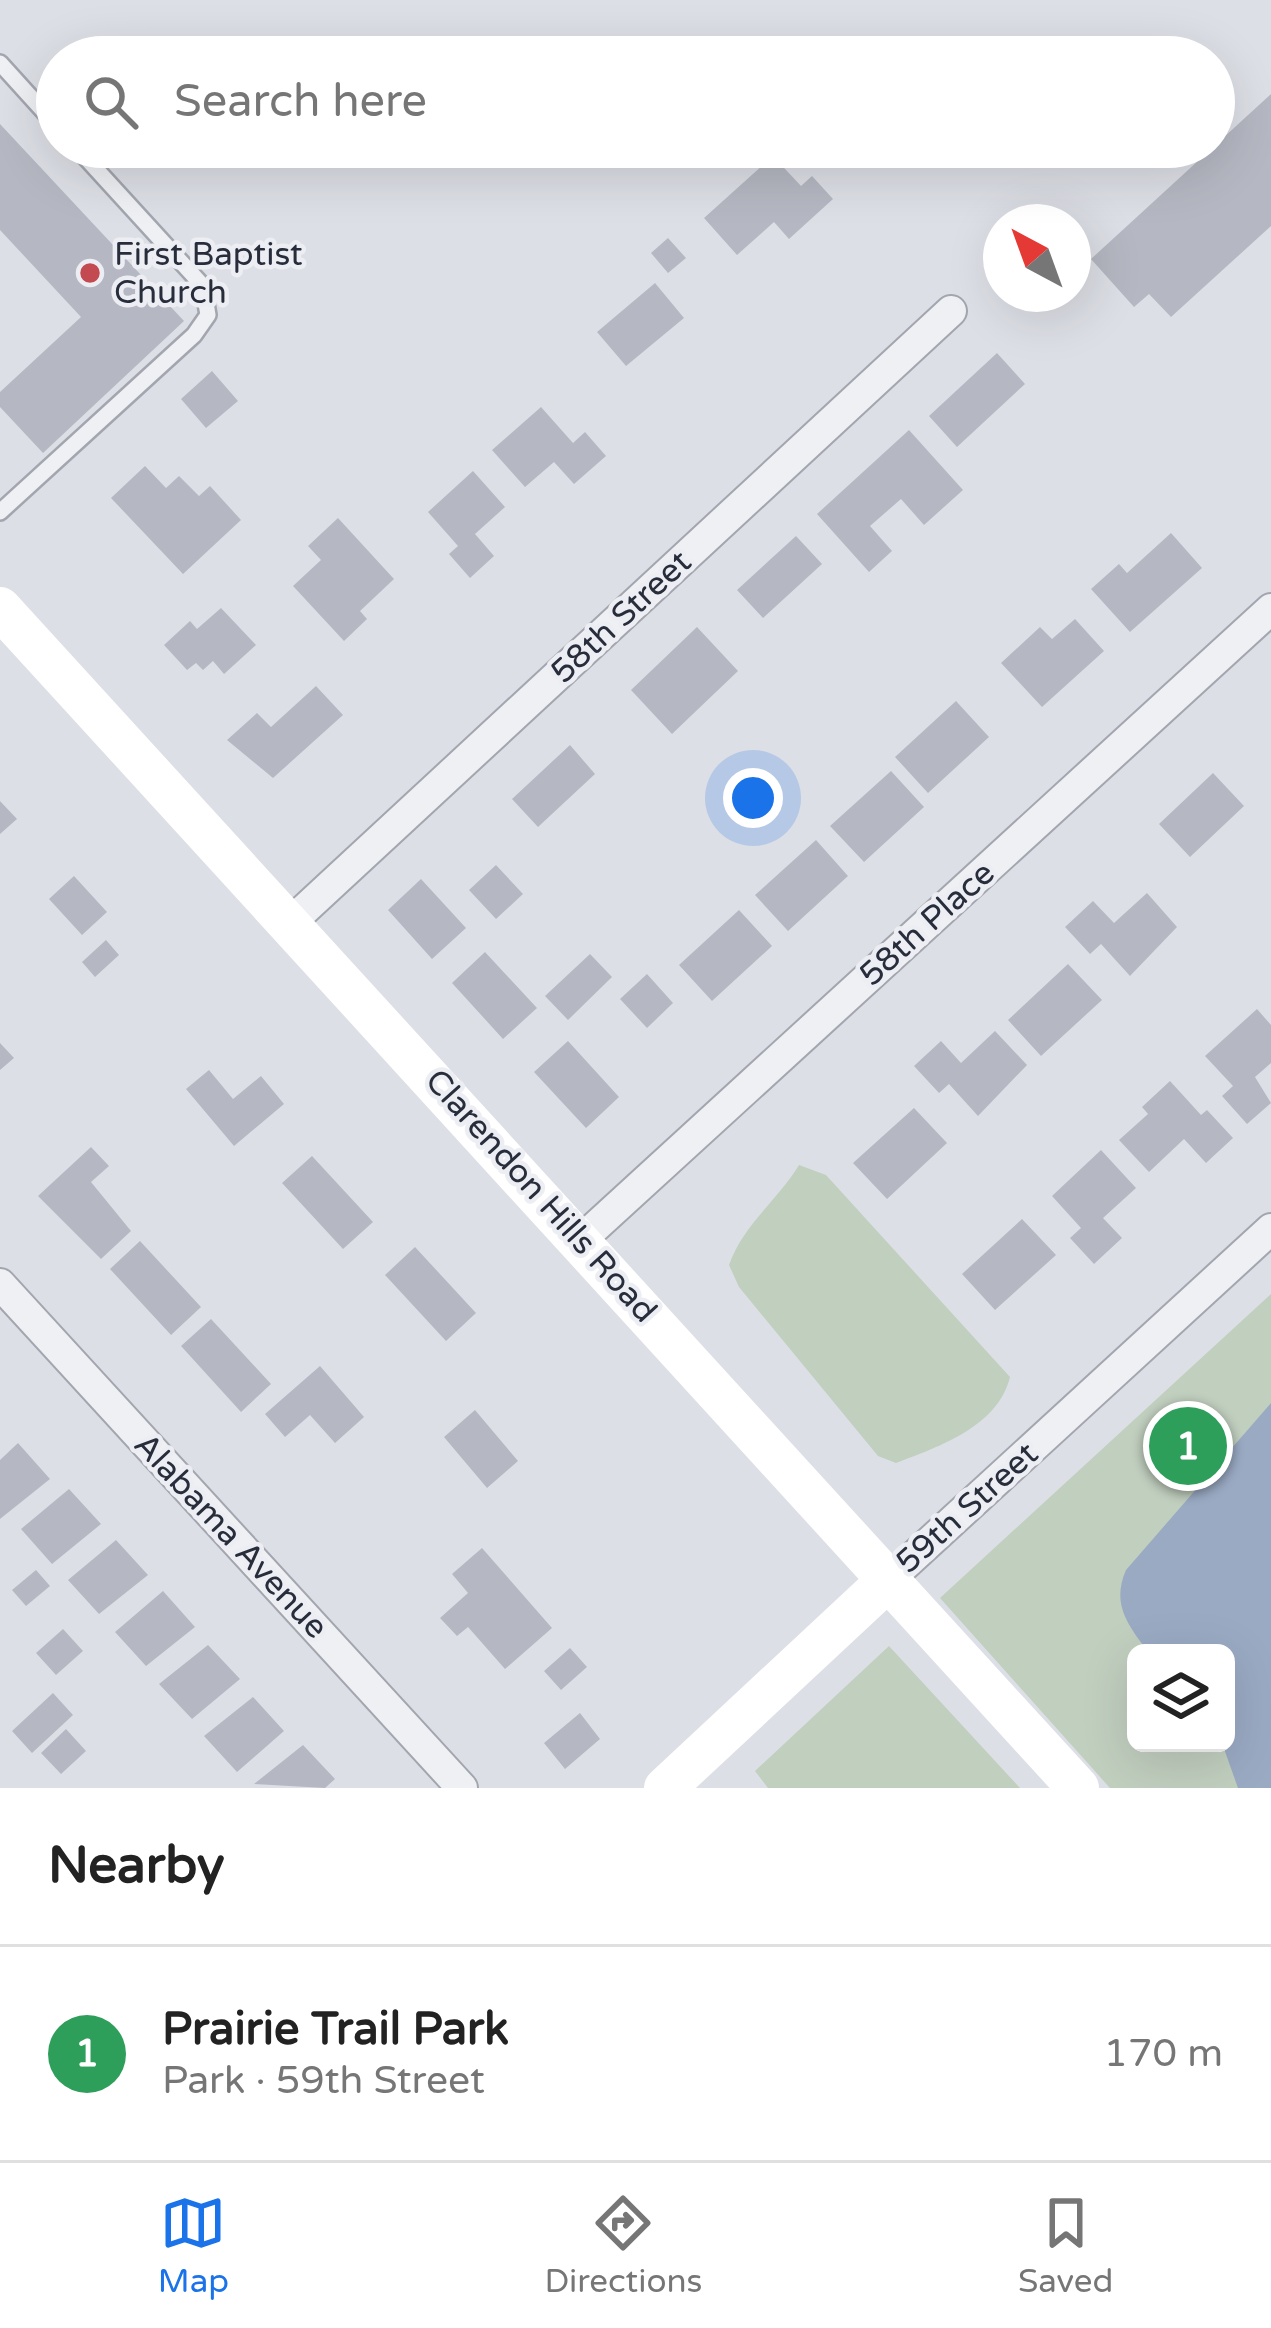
<!DOCTYPE html>
<meta charset="utf-8">
<style>
:root{--surface:#fff;--page:#f2f2f2;--text:#222;--muted:#767676;--line:#e0e0e0;--accent:#1a73e8}
body{margin:0;font-family:"Varela Round",sans-serif;background:var(--page);color:var(--text)}
.controls{position:absolute;right:36px;bottom:36px;display:grid;overflow:hidden;border-radius:18px;box-shadow:0 12px 48px #0002}
.controls button{width:108px;height:108px;display:grid;place-items:center;padding:0;border:0;border-bottom:3px solid var(--line);background:var(--surface);color:var(--text);font:60px sans-serif}
.compass{position:absolute;left:983px;top:204px;width:108px;height:108px;border-radius:50%;background:var(--surface);box-shadow:0 12px 48px #0002;rotate:319deg}
.you{position:absolute;left:753px;top:798px;width:42px;height:42px;margin:-30px;border:9px solid #fff;border-radius:50%;background:#1a73e8;box-shadow:0 0 0 18px #1a73e833}
.badge{display:grid;place-items:center;width:78px;height:78px;border-radius:50%;background:var(--accent);color:#fff;font-size:39px;font-weight:700}
.pin{position:absolute;translate:-50% -50%;border:6px solid #fff;box-shadow:0 3px 12px #0006}
.list{margin:0;padding:0;list-style:none}
h2{display:flex;justify-content:space-between;align-items:center;height:156px;margin:0;padding:0 48px;font-size:51px}
h2 small{font-size:39px;font-weight:400;color:var(--muted)}
.list li{display:grid;grid-template-columns:78px 1fr auto;gap:36px;align-items:center;box-sizing:border-box;height:216px;padding:0 48px;border-top:3px solid var(--line)}
.list b{display:block;font-size:45px;white-space:nowrap}
.list p{margin:0;font-size:39px;white-space:nowrap;color:var(--muted)}
.list em{font-size:39px;font-style:normal;color:var(--muted)}
.icon{flex:none;width:66px;height:66px;fill:none;stroke:currentColor;stroke-width:2;stroke-linecap:round;stroke-linejoin:round}
.map{position:relative;flex:none;width:1271px;height:1788px;overflow:hidden}
.search{position:absolute;background:var(--surface);box-shadow:0 12px 48px #0002;left:36px;right:36px;top:36px;height:132px;display:flex;align-items:center;gap:30px;box-sizing:border-box;padding:0 42px;border-radius:66px;color:var(--muted);font-size:45px}
.sheet{height:372px;background:var(--surface)}
nav{display:flex;justify-content:space-around;align-items:center;box-sizing:border-box;height:168px;border-top:3px solid var(--line);background:var(--surface);font-size:33px;color:var(--muted)}
nav a{display:grid;justify-items:center;gap:6px}
nav .on{color:var(--accent)}
.map>svg:first-child{display:block}
</style>
<div class="map">
<svg width="1271" height="1788" viewBox="0 0 1271 1788">
<rect width="100%" height="100%" fill="#dddfe6"/>
<path fill="#c1cfbf" fill-rule="evenodd" d="M 799,1165 L 826,1175 L 1010,1377 C 998,1426 941,1446 896,1463 L 878,1456 L 739,1287 L 729,1265 C 743,1225 777,1201 799,1165 Z
M 1271,1294 L 1271,1788 L 1110,1788 L 940,1598 ZM 1136,1653 L 1226,1653 L 1226,1743 L 1136,1743 Z
M 889,1646 L 1020,1788 L 768,1788 L 755,1771 Z"/>
<path fill="#9aaac3" d="M 1271,1403 L 1271,1788 L 1238,1788 L 1222,1743 L 1226,1653 L 1149,1653 C 1128,1625 1111,1604 1126,1570 Z"/>
<path fill="#b5b8c2" d="M 1271,94 L 1271,226 L 1171,317 L 1149,294 L 1134,307 L 1091,259 Z
M 0,124 L 184,321 L 43,453 L 0,407 L 0,392 L 81,317 L 0,230 Z
M 773,156 L 801,186 L 812,176 L 833,199 L 789,239 L 774,222 L 737,255 L 704,218 Z
M 668,238 L 686,258 L 668,273 L 651,253 Z
M 655,283 L 684,318 L 626,366 L 597,332 Z
M 997,353 L 1025,384 L 957,447 L 929,416 Z
M 212,371 L 238,401 L 206,428 L 181,399 Z
M 541,407 L 573,443 L 585,432 L 606,456 L 574,484 L 554,462 L 525,487 L 492,450 Z
M 909,430 L 963,490 L 924,525 L 901,499 L 870,526 L 892,551 L 869,572 L 817,514 Z
M 145,466 L 166,488 L 179,476 L 199,496 L 210,486 L 241,520 L 183,574 L 111,498 Z
M 473,471 L 505,507 L 475,534 L 494,556 L 470,578 L 449,554 L 458,546 L 428,512 Z
M 338,518 L 394,579 L 360,611 L 367,619 L 344,641 L 293,586 L 321,560 L 308,546 Z
M 1171,533 L 1202,568 L 1130,632 L 1091,589 L 1119,564 L 1127,573 Z
M 796,536 L 822,564 L 763,618 L 737,590 Z
M 221,608 L 256,645 L 224,674 L 213,661 L 203,670 L 196,663 L 187,670 L 164,645 L 190,621 L 197,629 Z
M 1075,619 L 1104,651 L 1042,707 L 1001,663 L 1040,627 L 1052,639 Z
M 697,627 L 738,671 L 672,734 L 631,690 Z
M 316,686 L 343,715 L 273,778 L 227,740 L 257,713 L 271,727 Z
M 956,701 L 989,737 L 928,793 L 895,757 Z
M 570,745 L 595,774 L 538,827 L 512,799 Z
M 891,771 L 924,807 L 864,862 L 830,826 Z
M 1213,773 L 1244,806 L 1190,857 L 1159,824 Z
M 0,801 L 17,819 L 0,834 Z
M 816,840 L 848,876 L 788,931 L 755,895 Z
M 496,865 L 523,894 L 496,919 L 469,890 Z
M 74,876 L 107,912 L 82,935 L 49,899 Z
M 421,879 L 466,928 L 432,959 L 388,910 Z
M 1147,893 L 1177,927 L 1130,976 L 1101,944 L 1090,954 L 1065,927 L 1093,901 L 1114,923 Z
M 739,910 L 772,946 L 712,1001 L 679,965 Z
M 106,940 L 119,955 L 95,977 L 82,962 Z
M 485,952 L 537,1008 L 503,1039 L 452,983 Z
M 590,954 L 612,977 L 568,1020 L 545,996 Z
M 1068,964 L 1102,1000 L 1041,1056 L 1008,1020 Z
M 647,974 L 673,1003 L 647,1028 L 620,999 Z
M 1257,1009 L 1271,1025 L 1271,1063 L 1255,1077 L 1271,1103 L 1247,1124 L 1222,1096 L 1233,1086 L 1205,1056 Z
M 995,1031 L 1027,1065 L 978,1116 L 949,1084 L 939,1093 L 914,1066 L 941,1041 L 961,1063 Z
M 568,1041 L 619,1097 L 586,1128 L 534,1072 Z
M 0,1043 L 14,1058 L 0,1070 Z
M 209,1070 L 233,1099 L 261,1076 L 284,1104 L 234,1146 L 186,1089 Z
M 1170,1081 L 1201,1115 L 1207,1110 L 1233,1138 L 1206,1163 L 1184,1139 L 1149,1172 L 1119,1140 L 1148,1114 L 1142,1107 Z
M 914,1108 L 947,1143 L 887,1199 L 853,1163 Z
M 91,1147 L 109,1166 L 91,1182 L 131,1231 L 101,1259 L 38,1196 Z
M 1101,1150 L 1136,1188 L 1103,1218 L 1122,1238 L 1094,1264 L 1070,1238 L 1081,1228 L 1052,1196 Z
M 312,1156 L 373,1222 L 343,1249 L 282,1183 Z
M 1022,1219 L 1056,1255 L 995,1310 L 962,1274 Z
M 140,1241 L 201,1307 L 171,1335 L 110,1269 Z
M 415,1247 L 476,1313 L 446,1341 L 385,1275 Z
M 211,1319 L 271,1384 L 241,1412 L 181,1346 Z
M 320,1366 L 364,1417 L 335,1443 L 310,1415 L 285,1437 L 265,1414 Z
M 475,1410 L 518,1461 L 487,1488 L 444,1437 Z
M 18,1443 L 50,1479 L 0,1519 L 0,1460 Z
M 69,1489 L 101,1524 L 52,1564 L 21,1529 Z
M 116,1540 L 148,1575 L 99,1614 L 68,1580 Z
M 482,1548 L 552,1628 L 505,1669 L 468,1627 L 457,1636 L 440,1618 L 468,1593 L 452,1574 Z
M 36,1570 L 50,1586 L 26,1606 L 12,1590 Z
M 163,1591 L 195,1627 L 146,1666 L 115,1632 Z
M 63,1629 L 83,1651 L 56,1675 L 36,1653 Z
M 208,1645 L 240,1679 L 192,1719 L 159,1684 Z
M 570,1648 L 587,1667 L 561,1690 L 544,1671 Z
M 53,1693 L 73,1715 L 32,1753 L 12,1731 Z
M 253,1697 L 284,1731 L 237,1772 L 204,1736 Z
M 580,1713 L 600,1739 L 565,1769 L 544,1743 Z
M 66,1729 L 86,1751 L 61,1774 L 41,1753 Z
M 303,1745 L 335,1779 L 325,1788 L 254,1784 Z"/>
<g fill="none" stroke-linecap="round" stroke-linejoin="round">
<defs>
<path id="lane" d="M 0,63 L 57,126
M 0,512 L 194,335 L 208,315 L 203,286 L 76,147"/>
<path id="street" d="M 291,922 L 951,311
M 582,1239 L 1271,609
M 0,1284 L 462,1788
M 886,1582 L 1271,1229"/>
</defs>
<use href="#lane" stroke="#a3a6af" stroke-width="20"/>
<use href="#street" stroke="#a3a6af" stroke-width="34"/>
<use href="#lane" stroke="#eff0f4" stroke-width="15"/>
<use href="#street" stroke="#eff0f4" stroke-width="30"/>
<path stroke="#fff" stroke-width="42" d="M 0,608 L 1078,1788
M 665,1788 L 886,1582"/>
</g>
<circle fill="#c34a50" stroke="#eceef3" stroke-width="4.5" cx="90" cy="273" r="12"/>
<g text-anchor="middle" dominant-baseline="central" stroke-width="9" stroke-linejoin="round" paint-order="stroke">
<g font-size="33" fill="#282d3b" stroke="#eceef3" text-anchor="start">
<text x="114" y="254">First Baptist<tspan x="114" dy="38">Church</tspan></text>
</g>
<g font-size="33" fill="#282d3b" stroke="#eceef3">
<text transform="translate(621 617) rotate(-43)">58th Street</text>
<text transform="translate(927 924) rotate(-42)">58th Place</text>
<text transform="translate(541 1196) rotate(48)">Clarendon Hills Road</text>
<text transform="translate(967 1508) rotate(-42)">59th Street</text>
<text transform="translate(231 1536) rotate(47)">Alabama Avenue</text>
</g>
</g>
</svg>
<div class="controls">
<button><svg class="icon" aria-label="layers" viewBox="0 0 24 24"><path d="M12 4l9 5-9 5-9-5zM3 14l9 5 9-5"/></svg></button>
</div>
<svg class="compass" viewBox="-18 -18 36 36"><path d="M0-13l5 13h-10z" fill="#e53935"/><path d="M0 13l5-13h-10z" fill="#767676"/></svg>
<div class="you"></div>
<div class="pin badge" style="left:1188px;top:1446px;background:#2e9e5b">1</div>
<div class="search"><svg class="icon" aria-label="search" viewBox="0 0 24 24"><circle cx="10" cy="10" r="6"/><path d="M15 15l6 6"/></svg>Search here</div>
</div>
<section class="sheet">
<h2>Nearby<small></small></h2>
<ul class="list">
<li><span class="badge" style="background:#2e9e5b">1</span><div><b>Prairie Trail Park</b><p>Park · 59th Street</p></div><em>170 m</em></li>
</ul>
</section>
<nav>
<a class="on"><svg class="icon" aria-label="map" viewBox="0 0 24 24"><path d="M3 6l6-2 6 2 6-2v14l-6 2-6-2-6 2zM9 4v14M15 6v14"/></svg>Map</a>
<a><svg class="icon" aria-label="directions" viewBox="0 0 24 24"><path d="M12 3l9 9-9 9-9-9zM9 14v-3h6M13 9l2 2-2 2"/></svg>Directions</a>
<a><svg class="icon" aria-label="saved" viewBox="0 0 24 24"><path d="M7 4h10v16l-5-4-5 4z"/></svg>Saved</a>
</nav>
